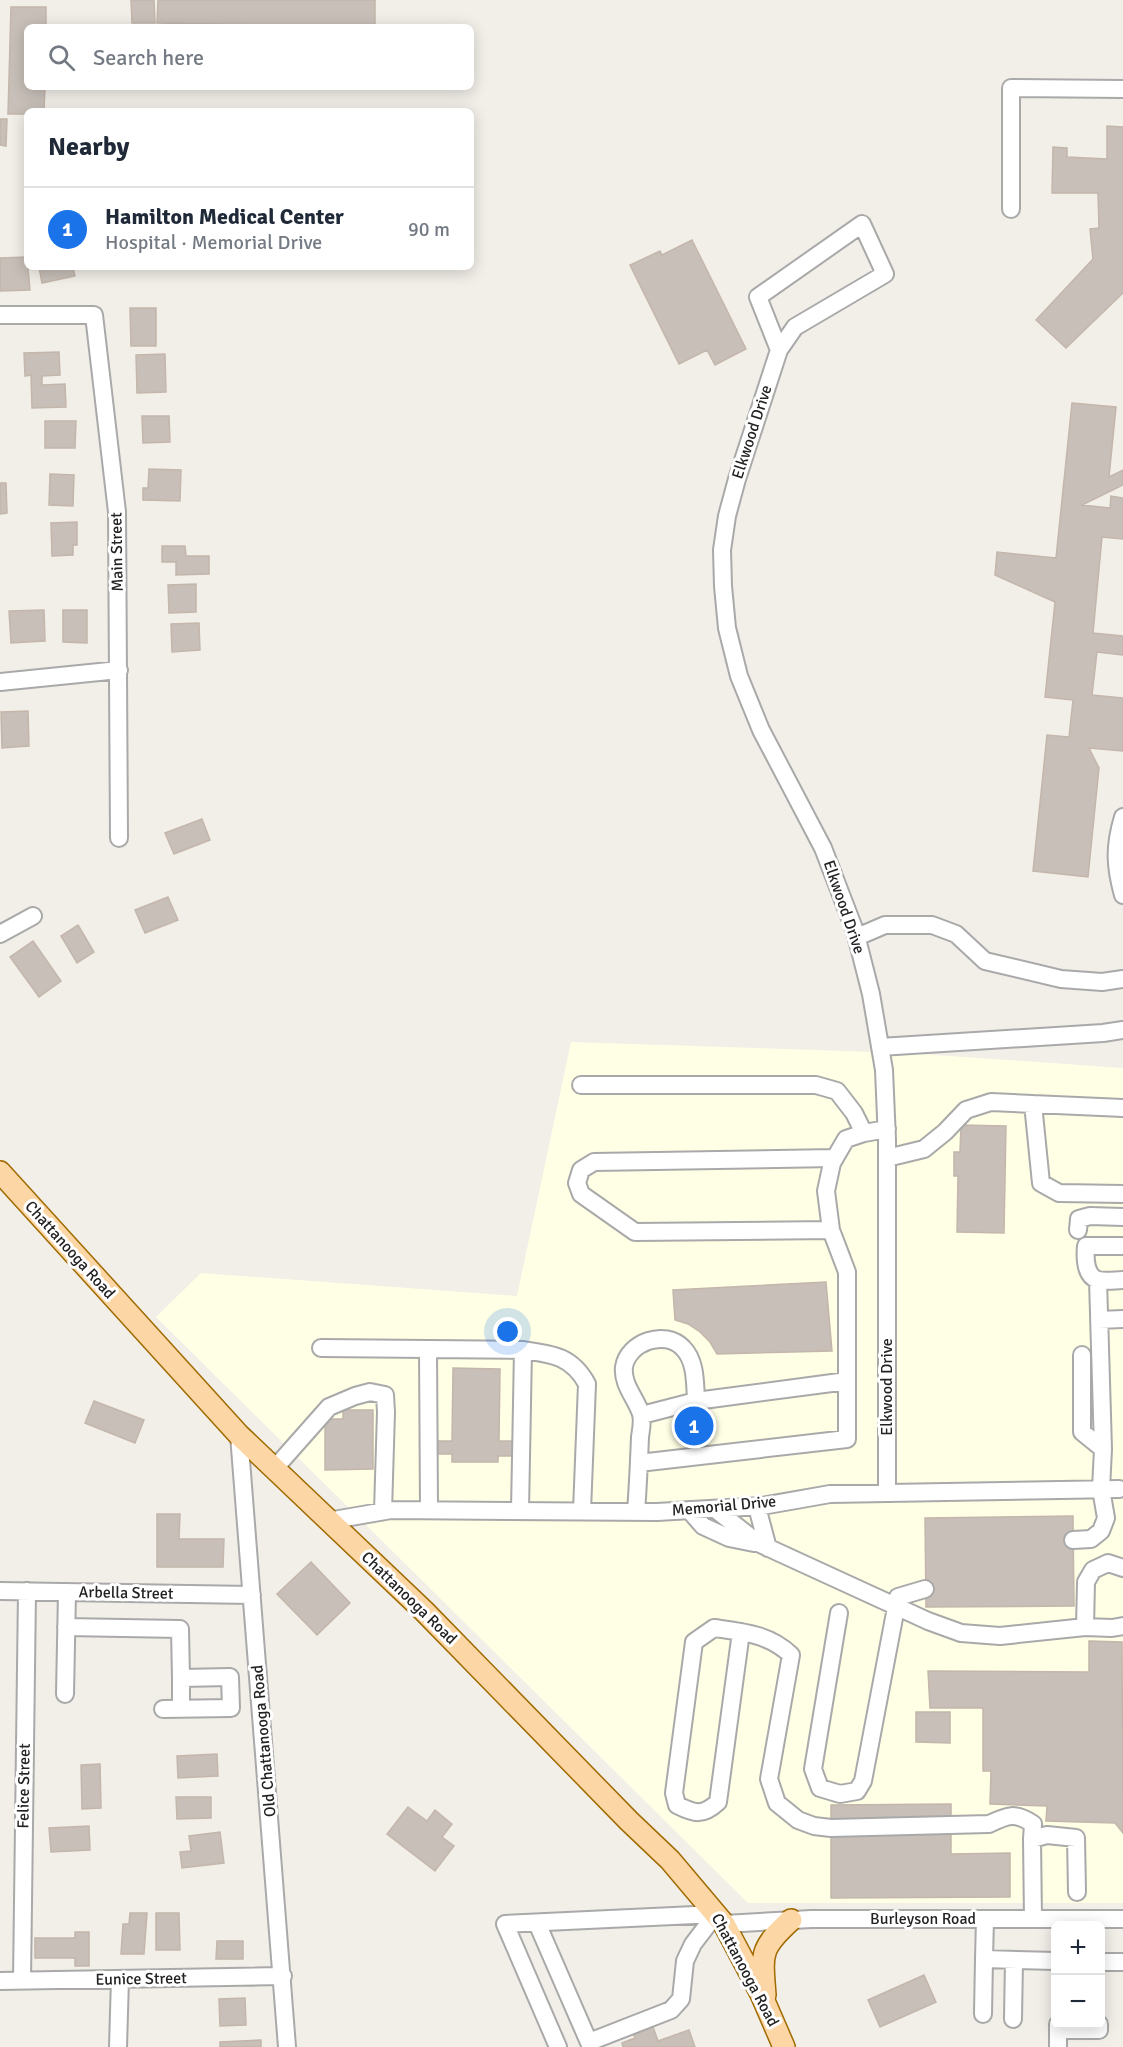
<!DOCTYPE html>
<meta charset="utf-8">
<style>
:root{--surface:#fff;--page:#f6f6f7;--text:#1f2937;--muted:#747a83;--line:#e0e1e3;--accent:#1a73e8}
body{margin:0;font-family:Signika,sans-serif;background:var(--page);color:var(--text)}
.controls{position:absolute;right:18px;bottom:18px;display:grid;overflow:hidden;border-radius:9px;box-shadow:0 3px 15px #0003}
.controls button{width:54px;height:54px;display:grid;place-items:center;padding:0;border:0;border-bottom:2px solid var(--line);background:var(--surface);color:var(--text);font:30px sans-serif}
.you{position:absolute;left:508px;top:1332px;width:21px;height:21px;margin:-15px;border:4px solid #fff;border-radius:50%;background:#1a73e8;box-shadow:0 0 0 9px #1a73e833}
.badge{display:grid;place-items:center;width:39px;height:39px;border-radius:50%;background:var(--accent);color:#fff;font-size:20px;font-weight:700}
.pin{position:absolute;translate:-50% -50%;border:3px solid #fff;box-shadow:0 2px 6px #0006}
.list{margin:0;padding:0;list-style:none}
h2{display:flex;justify-content:space-between;align-items:center;height:78px;margin:0;padding:0 24px;font-size:26px}
h2 small{font-size:20px;font-weight:400;color:var(--muted)}
.list li{display:grid;grid-template-columns:39px 1fr auto;gap:18px;align-items:center;box-sizing:border-box;height:84px;padding:0 24px;border-top:2px solid var(--line)}
.list b{display:block;font-size:22px;white-space:nowrap}
.list p{margin:0;font-size:20px;white-space:nowrap;color:var(--muted)}
.list em{font-size:20px;font-style:normal;color:var(--muted)}
.icon{flex:none;width:33px;height:33px;fill:none;stroke:currentColor;stroke-width:2;stroke-linecap:round;stroke-linejoin:round}
.map{position:relative;flex:none;width:1123px;height:2047px;overflow:hidden}
.search{position:absolute;background:var(--surface);box-shadow:0 3px 15px #0003;left:24px;top:24px;width:450px;height:66px;display:flex;align-items:center;gap:15px;box-sizing:border-box;padding:0 21px;border-radius:9px;color:var(--muted);font-size:22px}
.panel{position:absolute;background:var(--surface);box-shadow:0 3px 15px #0003;left:24px;top:108px;width:450px;height:162px;border-radius:9px}
.map>svg:first-child{display:block}
</style>
<div class="map">
<svg width="1123" height="2047" viewBox="0 0 1123 2047">
<rect width="100%" height="100%" fill="#f2efe9"/>
<path fill="#ffffe5" d="M 571,1042 L 907,1053 L 1123,1068 L 1123,1903 L 748,1903 L 156,1317 L 201,1273 L 517,1296 Z"/>
<path fill="#c7bfb8" stroke="#c4b6ab" stroke-width="1.5" d="M 131,0 L 154,0 L 155,23 L 132,23 Z
M 158,0 L 375,0 L 375,27 L 272,27 L 272,25 L 157,23 Z
M 11,7 L 46,7 L 46,27 L 27,27 L 27,87 L 45,87 L 44,111 L 27,111 L 27,114 L 8,114 Z
M 0,119 L 7,119 L 6,146 L 0,145 Z
M 1107,126 L 1123,127 L 1123,293 L 1066,348 L 1036,320 L 1093,259 L 1090,229 L 1099,228 L 1098,193 L 1052,193 L 1053,147 L 1067,148 L 1067,157 L 1107,159 Z
M 692,240 L 746,349 L 715,365 L 707,350 L 679,364 L 630,265 L 660,251 L 662,255 Z
M 27,257 L 30,290 L 0,291 L 0,258 Z
M 39,267 L 73,267 L 75,276 L 42,283 Z
M 130,308 L 156,308 L 156,346 L 131,346 Z
M 59,352 L 60,375 L 42,376 L 42,385 L 65,384 L 66,407 L 32,408 L 31,375 L 25,376 L 24,353 Z
M 165,354 L 166,392 L 137,393 L 136,355 Z
M 1072,403 L 1116,407 L 1109,477 L 1123,470 L 1123,485 L 1082,505 L 1110,508 L 1111,496 L 1123,498 L 1123,539 L 1102,537 L 1093,633 L 1123,636 L 1123,655 L 1097,652 L 1092,695 L 1123,698 L 1123,751 L 1089,748 L 1099,768 L 1088,877 L 1033,871 L 1047,735 L 1069,737 L 1073,700 L 1045,697 L 1055,602 L 995,575 L 997,552 L 1056,558 Z
M 142,416 L 169,416 L 170,442 L 143,443 Z
M 45,421 L 76,421 L 75,448 L 45,448 Z
M 149,469 L 181,470 L 180,501 L 143,500 L 143,488 L 148,488 Z
M 50,474 L 74,475 L 73,506 L 49,505 Z
M 0,483 L 6,483 L 7,513 L 0,514 Z
M 77,522 L 77,545 L 73,545 L 73,555 L 52,556 L 51,523 Z
M 162,546 L 185,546 L 186,556 L 209,556 L 209,574 L 176,575 L 176,562 L 162,562 Z
M 196,584 L 196,612 L 169,613 L 168,585 Z
M 44,610 L 45,641 L 11,643 L 9,611 Z
M 63,610 L 87,610 L 87,643 L 63,642 Z
M 199,623 L 200,650 L 172,652 L 171,624 Z
M 28,711 L 29,746 L 2,748 L 1,712 Z
M 202,819 L 210,840 L 174,854 L 165,833 Z
M 168,897 L 178,920 L 145,933 L 135,910 Z
M 78,925 L 94,952 L 77,963 L 61,936 Z
M 33,941 L 61,981 L 39,997 L 10,957 Z
M 961,1125 L 1006,1126 L 1004,1233 L 957,1232 L 958,1176 L 954,1176 L 954,1152 L 960,1152 Z
M 826,1282 L 832,1351 L 717,1354 L 710,1342 L 700,1332 L 688,1324 L 675,1320 L 673,1290 Z
M 453,1368 L 500,1369 L 499,1441 L 517,1441 L 517,1456 L 498,1456 L 498,1462 L 452,1462 L 452,1454 L 433,1454 L 434,1441 L 452,1441 Z
M 94,1401 L 144,1420 L 135,1443 L 85,1423 Z
M 343,1410 L 373,1410 L 373,1469 L 325,1470 L 325,1419 L 343,1419 Z
M 157,1514 L 180,1514 L 179,1539 L 224,1539 L 223,1567 L 157,1567 Z
M 1073,1516 L 1074,1606 L 926,1607 L 925,1518 Z
M 311,1562 L 350,1603 L 317,1635 L 277,1594 Z
M 1089,1641 L 1122,1642 L 1123,1833 L 1115,1823 L 1046,1821 L 1047,1806 L 990,1804 L 991,1771 L 983,1771 L 983,1708 L 930,1708 L 928,1671 L 1089,1672 Z
M 916,1712 L 950,1712 L 950,1743 L 916,1742 Z
M 217,1754 L 218,1776 L 178,1778 L 177,1756 Z
M 100,1764 L 101,1808 L 82,1809 L 81,1765 Z
M 176,1797 L 211,1797 L 211,1818 L 177,1819 Z
M 951,1804 L 951,1854 L 1010,1853 L 1010,1897 L 831,1898 L 831,1805 Z
M 408,1807 L 427,1821 L 435,1810 L 452,1824 L 442,1837 L 454,1846 L 435,1871 L 387,1834 Z
M 89,1826 L 90,1850 L 51,1852 L 49,1828 Z
M 220,1832 L 224,1863 L 182,1868 L 180,1852 L 191,1851 L 189,1836 Z
M 130,1913 L 147,1913 L 144,1954 L 121,1954 L 123,1924 L 129,1924 Z
M 156,1913 L 179,1913 L 180,1950 L 156,1950 Z
M 75,1932 L 89,1932 L 89,1966 L 75,1966 L 75,1958 L 35,1958 L 35,1938 L 75,1938 Z
M 217,1941 L 243,1941 L 243,1959 L 216,1959 Z
M 924,1975 L 936,2002 L 880,2027 L 868,2000 Z
M 245,1998 L 246,2025 L 220,2026 L 219,1999 Z
M 651,2021 L 658,2041 L 689,2030 L 695,2047 L 623,2047 L 622,2043 L 635,2038 L 631,2028 Z
M 261,2040 L 261,2047 L 220,2047 L 220,2042 Z"/>
<g fill="none" stroke-linecap="round" stroke-linejoin="round">
<defs>
<path id="minor" d="M 1011,209 L 1011,88 L 1123,89
M 862,224 L 885,274 L 795,327 L 779,350 L 758,297 Z
M 0,315 L 94,315 L 117,512 L 119,838
M 779,350 L 737,479 L 727,516 L 722,550 L 723,586 L 727,628 L 739,676 L 761,730 L 823,848 L 855,931 L 871,994 L 884,1070 L 887,1140 L 887,1492
M 0,682 L 119,670
M 1123,817 C 1114,847 1115,866 1123,895
M 0,934 L 33,916
M 857,937 L 885,925 L 932,925 L 956,934 L 985,961 L 1061,979 L 1102,982 L 1123,979
M 880,1047 L 1103,1033 L 1123,1030
M 581,1085 L 816,1085 L 837,1091 L 854,1113 L 864,1133
M 1033,1104 L 1041,1183 L 1059,1193 L 1123,1194
M 887,1158 L 924,1149 L 945,1132 L 966,1110 L 991,1102 L 1123,1108
M 831,1230 L 635,1232 L 581,1194 L 577,1183 L 581,1170 L 594,1162 L 835,1158
M 1078,1230 L 1079,1219 L 1090,1216 L 1123,1217
M 1123,1246 L 1086,1246 C 1085,1257 1085,1276 1098,1280 C 1105,1282 1116,1280 1123,1280
M 1099,1320 L 1123,1319
M 321,1348 L 523,1350 C 552,1354 572,1356 587,1384 L 582,1511
M 428,1349 L 429,1510
M 1082,1355 L 1082,1432 L 1103,1449
M 696,1401 L 847,1381
M 239,1435 L 287,2047
M 639,1463 L 847,1439 L 847,1272 L 831,1230 L 826,1191 L 832,1163 L 846,1139 L 864,1133 L 887,1129
M 275,1468 L 329,1407 L 355,1396 L 370,1392 L 385,1395 L 386,1412 L 383,1511
M 757,1507 L 768,1548
M 715,1509 L 758,1543 L 928,1621 L 961,1633 L 1000,1636 L 1085,1627 L 1112,1628 L 1123,1626
M 689,1510 L 703,1526 L 729,1538 L 754,1543
M 520,1511 L 523,1350
M 636,1511 C 638,1487 639,1462 640,1437 C 641,1430 643,1421 641,1414 C 636,1398 622,1385 624,1367 C 628,1342 665,1329 683,1348 C 696,1361 695,1383 696,1401 L 642,1415
M 328,1521 L 391,1510 L 657,1512 L 762,1506 L 830,1494 L 1119,1489
M 1073,1540 L 1091,1539 L 1101,1531 L 1106,1518 L 1101,1489 L 1103,1449 L 1098,1280
M 0,1591 L 252,1595
M 839,1613 L 813,1769 L 820,1788 L 840,1794 L 857,1791 L 863,1781 L 898,1597 L 925,1589
M 66,1627 L 180,1629 L 181,1678
M 1085,1627 L 1086,1582 L 1093,1570 L 1108,1563 L 1123,1568
M 741,1632 L 718,1802 C 703,1816 695,1814 677,1805 L 674,1793 L 694,1642 L 714,1628 C 743,1632 769,1634 791,1655 L 769,1779 L 777,1803 L 798,1820 L 814,1826 L 831,1828 L 989,1824 C 1008,1815 1015,1812 1033,1824 L 1032,1839
M 65,1694 L 67,1592
M 163,1709 L 231,1708 L 230,1677 L 181,1678 L 181,1709
M 985,1919 L 984,1959 L 1056,1961
M 1033,1919 L 1032,1839 L 1047,1835 L 1076,1838 L 1077,1892
M 537,1923 L 591,2047
M 724,1924 L 811,1919 L 1123,1919
M 1100,1962 L 1123,1962
M 0,1981 L 283,1976
M 22,1981 L 27,1591
M 983,2014 L 984,1959
M 1013,2019 L 1014,1960
M 1058,2024 L 1058,2030 L 1099,2030 L 1099,2024
M 1058,2030 L 1058,2047
M 589,2042 L 671,2010 L 681,1999 L 685,1961 L 693,1944 L 716,1914
M 118,2047 L 120,1979
M 558,2047 L 505,1924 L 716,1914"/>
<path id="major" d="M 0,1172 L 239,1435 L 424,1611 L 629,1821 L 670,1860 L 724,1924 L 761,1994 L 784,2047
M 765,1995 C 762,1954 759,1949 791,1920"/>
</defs>
<use href="#minor" stroke="#a9a9a9" stroke-width="20"/>
<use href="#major" stroke="#a06b00" stroke-width="24"/>
<use href="#minor" stroke="#fff" stroke-width="16"/>
<use href="#major" stroke="#fcd6a4" stroke-width="21"/>
</g>
<g text-anchor="middle" dominant-baseline="central" stroke-width="6" stroke-linejoin="round" paint-order="stroke">
<g font-size="16" fill="#222" stroke="#fff">
<text transform="translate(752 432) rotate(-72)">Elkwood Drive</text>
<text transform="translate(117 552) rotate(-91)">Main Street</text>
<text transform="translate(844 907) rotate(71)">Elkwood Drive</text>
<text transform="translate(70 1250) rotate(48)">Chattanooga Road</text>
<text transform="translate(887 1387) rotate(-90)">Elkwood Drive</text>
<text transform="translate(724 1506) rotate(-5)">Memorial Drive</text>
<text transform="translate(126 1593) rotate(1)">Arbella Street</text>
<text transform="translate(409 1598) rotate(44)">Chattanooga Road</text>
<text transform="translate(264 1741) rotate(-95)">Old Chattanooga Road</text>
<text transform="translate(24 1786) rotate(-89)">Felice Street</text>
<text x="923" y="1919">Burleyson Road</text>
<text transform="translate(745 1970) rotate(62)">Chattanooga Road</text>
<text transform="translate(141 1979) rotate(-1)">Eunice Street</text>
</g>
</g>
</svg>
<div class="controls">
<button>+</button>
<button>−</button>
</div>
<div class="you"></div>
<div class="pin badge" style="left:694px;top:1426px">1</div>
<div class="search"><svg class="icon" aria-label="search" viewBox="0 0 24 24"><circle cx="10" cy="10" r="6"/><path d="M15 15l6 6"/></svg>Search here</div>
<section class="panel">
<h2>Nearby<small></small></h2>
<ul class="list">
<li><span class="badge">1</span><div><b>Hamilton Medical Center</b><p>Hospital · Memorial Drive</p></div><em>90 m</em></li>
</ul>
</section>
</div>
